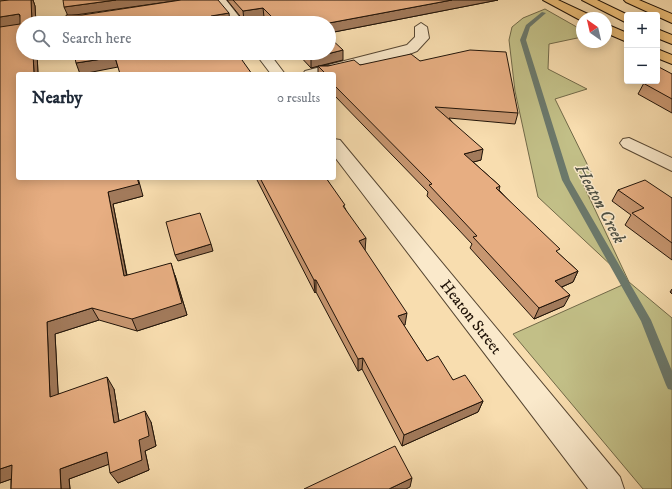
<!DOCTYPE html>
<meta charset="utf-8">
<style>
:root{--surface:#fff;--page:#f6f6f7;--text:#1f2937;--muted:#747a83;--line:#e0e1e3}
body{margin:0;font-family:"IM FELL DW Pica",serif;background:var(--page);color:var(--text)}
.controls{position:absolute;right:12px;top:12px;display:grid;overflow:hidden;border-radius:4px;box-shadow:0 2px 10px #0003}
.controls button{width:36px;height:36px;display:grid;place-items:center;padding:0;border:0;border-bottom:1px solid var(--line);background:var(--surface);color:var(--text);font:20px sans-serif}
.compass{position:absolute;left:576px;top:12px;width:36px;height:36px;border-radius:50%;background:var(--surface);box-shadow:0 2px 10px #0003;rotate:326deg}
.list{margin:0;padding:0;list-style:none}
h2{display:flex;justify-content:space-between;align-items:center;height:52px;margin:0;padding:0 16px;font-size:17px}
h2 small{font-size:13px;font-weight:400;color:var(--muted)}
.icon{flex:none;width:22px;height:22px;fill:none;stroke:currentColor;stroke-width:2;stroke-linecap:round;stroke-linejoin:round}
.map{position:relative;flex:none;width:672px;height:489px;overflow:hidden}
.search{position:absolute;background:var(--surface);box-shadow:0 2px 10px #0003;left:16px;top:16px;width:320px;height:44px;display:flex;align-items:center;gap:10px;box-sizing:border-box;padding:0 14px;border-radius:22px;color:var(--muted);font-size:15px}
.panel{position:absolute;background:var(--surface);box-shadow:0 2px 10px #0003;left:16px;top:72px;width:320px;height:108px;border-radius:4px}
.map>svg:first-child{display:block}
</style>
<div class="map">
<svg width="672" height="489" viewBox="0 0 672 489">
<rect width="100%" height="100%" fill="#f8ddaf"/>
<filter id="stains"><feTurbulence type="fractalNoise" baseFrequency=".005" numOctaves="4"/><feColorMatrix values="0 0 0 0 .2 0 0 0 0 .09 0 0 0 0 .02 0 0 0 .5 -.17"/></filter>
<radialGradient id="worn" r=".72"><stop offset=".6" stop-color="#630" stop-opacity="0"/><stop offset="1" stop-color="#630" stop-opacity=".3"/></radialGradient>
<path fill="#c2bf87" stroke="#716948" d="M 545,9 L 582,30 L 582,37 L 549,44 L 548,69 L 587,89 L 555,99 L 591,172 L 582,182 L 629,282 L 672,318 L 672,489 L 643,489 L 513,334 L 629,282 L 538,197 L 515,91 L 509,40 L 512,27 L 523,18 Z"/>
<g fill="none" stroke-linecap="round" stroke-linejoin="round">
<path fill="#6b786b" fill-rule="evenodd" d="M 542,12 L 546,13 L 530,27 L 526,40 L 570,180 L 651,320 L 672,371 L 672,390 L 668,389 L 666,385 L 641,321 L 562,180 L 520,40 L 526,25 Z"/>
<defs>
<path id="street" d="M 214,0 L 226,0 L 244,23 L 232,23 Z
M 96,14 L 102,18 L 100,21 L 87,23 L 55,23 L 61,19 Z
M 421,23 L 427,27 L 429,38 L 417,51 L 407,55 L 328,74 L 303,74 L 305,71 L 407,45 L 415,37 L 415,27 Z
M 255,53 L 269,53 L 285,74 L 271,74 Z
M 629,138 L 672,158 L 672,171 L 623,147 L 620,143 L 623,139 Z
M 334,139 L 340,140 L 620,477 L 624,489 L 588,489 L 334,156 Z"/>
<path id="highway" d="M 543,0 L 558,0 L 590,15 L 592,18 L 582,18 L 582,21 Z
M 582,0 L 597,0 L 628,15 L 627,23 Z
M 624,0 L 639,0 L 672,14 L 672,23 L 626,2 Z
M 606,24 L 627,33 L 627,42 L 606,33 Z
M 657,29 L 672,35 L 672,44 L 657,38 Z
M 657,49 L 672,55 L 672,64 L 657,58 Z"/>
</defs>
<use href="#street" stroke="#564632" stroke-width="2"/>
<use href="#highway" stroke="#201308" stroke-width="2"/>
<use href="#street" fill="#fae9cb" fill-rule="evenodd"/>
<use href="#highway" fill="#ecbe78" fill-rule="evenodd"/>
</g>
<path fill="#c79670" stroke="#201308" d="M 33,0 L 35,6 L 36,23 L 23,23 L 37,53 L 38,74 L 18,74 L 18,178 L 143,196 L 113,204 L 127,275 L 175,275 L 187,315 L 137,331 L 99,320 L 55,334 L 58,394 L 114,389 L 119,421 L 151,422 L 156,446 L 145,451 L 149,470 L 118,483 L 109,464 L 69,479 L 70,489 L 11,489 L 11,479 L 0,483 L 0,1 Z
M 227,0 L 498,0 L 329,33 L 329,23 L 269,23 L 264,17 L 244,21 Z
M 297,53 L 329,53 L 343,60 L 320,66 L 360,65 L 420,61 L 518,113 L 515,124 L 449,118 L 481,160 L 473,162 L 500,186 L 499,190 L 558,253 L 578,271 L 573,282 L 562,287 L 564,306 L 534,319 L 470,248 L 472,244 L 427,196 L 428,192 L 334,95 L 334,74 L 318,74 L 318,66 L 311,68 Z
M 672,74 L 672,113 L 638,94 L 645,81 Z
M 256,178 L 326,178 L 345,208 L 365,251 L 405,325 L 403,325 L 427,361 L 483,401 L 478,412 L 402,446 L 362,369 L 358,371 L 316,292 L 315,293 Z
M 618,190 L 672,198 L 672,260 L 625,225 L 631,215 L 612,201 Z
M 672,289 L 672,294 L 670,292 Z"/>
<path fill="#a27a5b" stroke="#201308" d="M 31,0 L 33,0 L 35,6 L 36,23 L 32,23 Z
M 116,0 L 181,0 L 68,16 L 64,7 Z
M 452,0 L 498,0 L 329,33 L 329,23 Z
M 263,8 L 264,17 L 244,21 L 243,11 Z
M 229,13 L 230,23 L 212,23 L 211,16 Z
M 19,14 L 23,24 L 0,28 L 0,17 Z
M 343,50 L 343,60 L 311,68 L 311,58 Z
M 33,53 L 37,53 L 38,74 L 34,74 Z
M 115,57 L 118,67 L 82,74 L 80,74 L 76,63 Z
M 483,149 L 481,160 L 462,165 L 464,154 Z
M 137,178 L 138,178 L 143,196 L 113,204 L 129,288 L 124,276 L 108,192 Z
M 366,238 L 365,251 L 359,241 Z
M 211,244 L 213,251 L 178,261 L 175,255 Z
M 171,263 L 187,315 L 137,331 L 132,319 Z
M 578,271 L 573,282 L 550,292 L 555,281 Z
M 314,280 L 316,280 L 316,292 L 315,293 Z
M 570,295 L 564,306 L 534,319 L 539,308 Z
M 92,308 L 99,320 L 55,334 L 59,408 L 50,397 L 47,322 Z
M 407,313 L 405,325 L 396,328 L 398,316 Z
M 363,358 L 362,369 L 358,371 L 358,359 Z
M 107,377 L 114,389 L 121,434 L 114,423 Z
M 483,401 L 478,412 L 402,446 L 404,435 Z
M 145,411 L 151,422 L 156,446 L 145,451 L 149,470 L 118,483 L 110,473 L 139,440 Z
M 107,452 L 115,462 L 69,479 L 70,489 L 61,489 L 60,469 Z
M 12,465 L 23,475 L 0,483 L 0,469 Z
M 412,478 L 410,487 L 406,489 L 389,489 Z"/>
<path fill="#e7ae82" stroke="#201308" d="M 9,0 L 31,0 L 32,23 L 23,23 L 23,53 L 33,53 L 34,74 L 18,74 L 18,178 L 137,178 L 139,184 L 108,192 L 124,276 L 171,263 L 182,303 L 132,319 L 92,308 L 47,322 L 50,397 L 107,377 L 114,423 L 145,411 L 149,436 L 139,440 L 142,460 L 110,473 L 107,452 L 60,469 L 61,489 L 11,489 L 12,465 L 0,469 L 0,27 L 20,24 L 20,15 L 19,14 L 0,17 L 0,1 Z
M 63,0 L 116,0 L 64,7 Z
M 181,0 L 218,0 L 229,13 L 211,16 L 216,23 L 68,23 L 66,15 L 82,15 Z
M 233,0 L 452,0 L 329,23 L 278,23 L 263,8 L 243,11 Z
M 329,37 L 343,50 L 311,58 L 306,53 L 329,53 Z
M 470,50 L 506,52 L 518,113 L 435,107 L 483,149 L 464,154 L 500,186 L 496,188 L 560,249 L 556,251 L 578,271 L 555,281 L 570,295 L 539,308 L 473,237 L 477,236 L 429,185 L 432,184 L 334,85 L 334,74 L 326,74 L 318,66 L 328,66 L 354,60 L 360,65 L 411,54 L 420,61 Z
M 74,53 L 237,53 L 252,74 L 120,74 L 115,57 L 76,63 Z
M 657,66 L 672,74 L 672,99 L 643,83 L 645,81 L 657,81 Z
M 260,178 L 326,178 L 345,205 L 343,206 L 366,238 L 359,241 L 407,313 L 398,316 L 427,361 L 438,356 L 453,380 L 465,375 L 483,401 L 404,435 L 363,358 L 358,359 L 316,280 L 314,280 Z
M 645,180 L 672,198 L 672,243 L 632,213 L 644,208 L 618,190 Z
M 200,213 L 211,244 L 175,255 L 166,222 Z
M 395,446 L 412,478 L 389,489 L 304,489 Z"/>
<g text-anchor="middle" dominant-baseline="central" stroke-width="3" stroke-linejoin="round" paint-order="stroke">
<g font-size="16" fill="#201308" stroke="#fae9cb">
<text transform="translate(471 317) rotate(52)">Heaton Street</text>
</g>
<g font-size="17" font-style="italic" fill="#4c4e42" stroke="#fae9cb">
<text transform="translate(600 204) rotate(62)">Heaton Creek</text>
</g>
</g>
<rect width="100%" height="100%" filter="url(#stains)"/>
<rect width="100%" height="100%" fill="url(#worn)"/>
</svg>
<div class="controls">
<button>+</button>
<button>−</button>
</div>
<svg class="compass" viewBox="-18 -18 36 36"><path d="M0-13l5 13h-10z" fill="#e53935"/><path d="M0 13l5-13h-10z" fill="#747a83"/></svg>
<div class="search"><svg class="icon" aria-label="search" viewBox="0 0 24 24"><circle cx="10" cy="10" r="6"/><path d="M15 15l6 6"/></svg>Search here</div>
<section class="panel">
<h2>Nearby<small>0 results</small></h2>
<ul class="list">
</ul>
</section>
</div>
